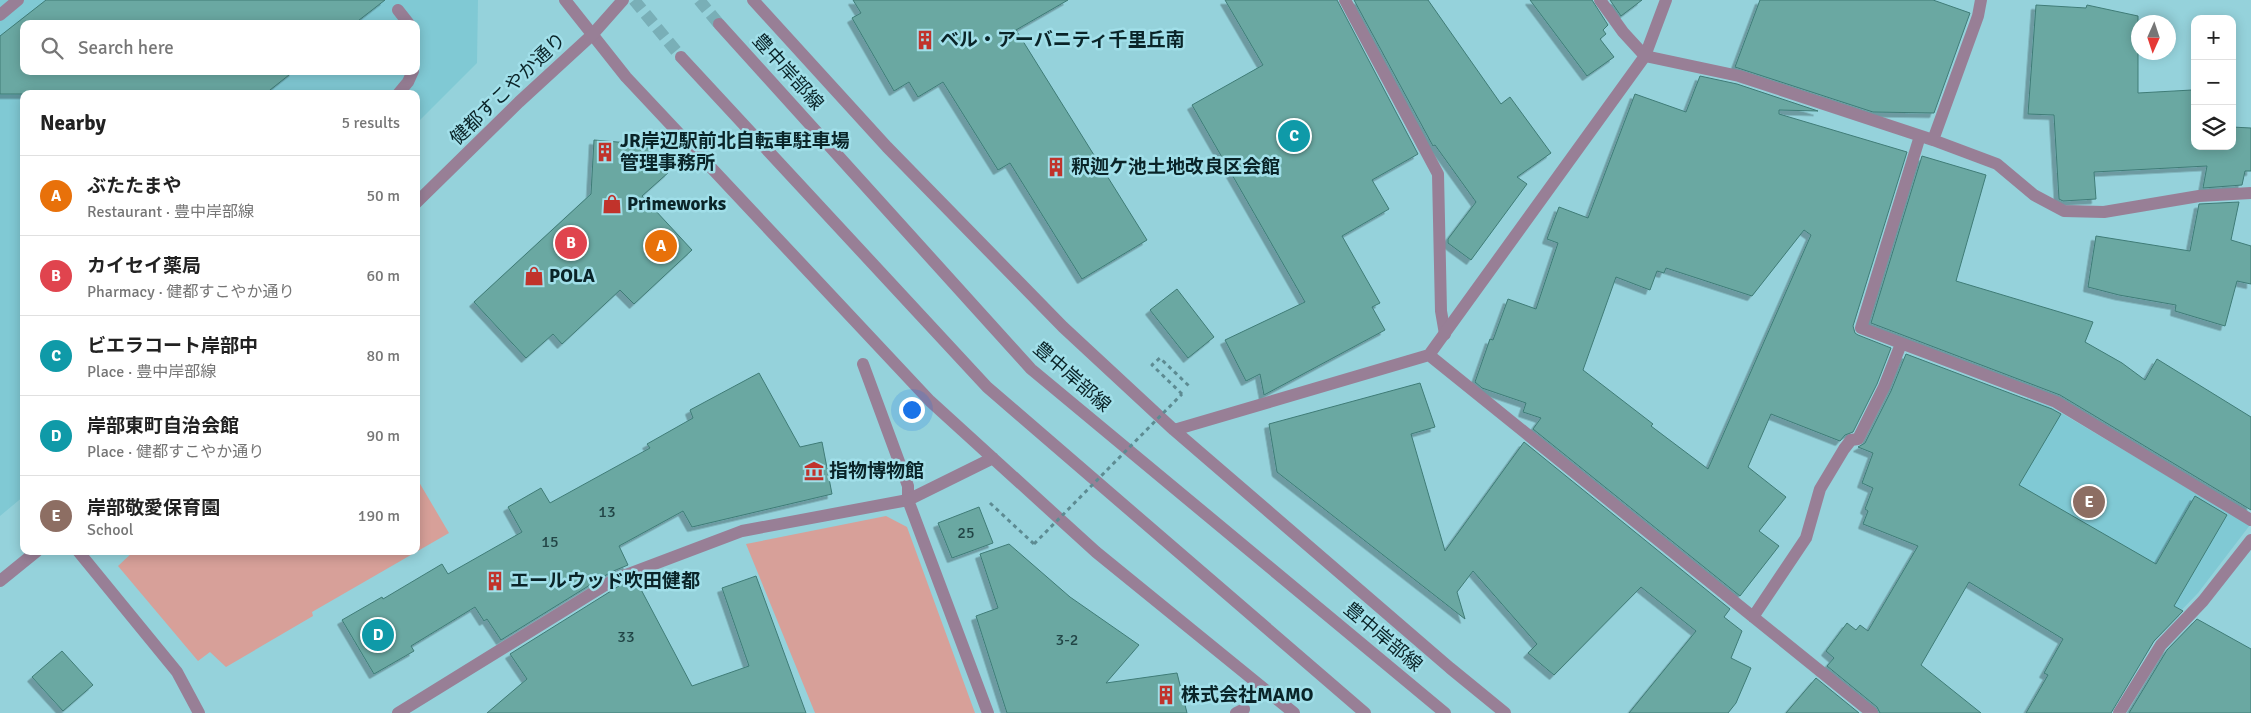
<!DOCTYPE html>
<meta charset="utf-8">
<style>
:root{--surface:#fff;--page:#f2f2f2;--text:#222;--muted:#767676;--line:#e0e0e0;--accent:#c1332b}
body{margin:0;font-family:Signika,"Noto Sans JP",sans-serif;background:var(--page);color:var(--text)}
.controls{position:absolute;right:15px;top:15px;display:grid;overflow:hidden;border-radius:10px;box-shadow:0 2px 12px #0003}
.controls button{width:45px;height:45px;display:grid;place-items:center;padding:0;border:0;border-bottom:1px solid var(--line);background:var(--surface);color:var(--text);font:25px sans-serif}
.compass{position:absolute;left:2131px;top:15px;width:45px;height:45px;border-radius:50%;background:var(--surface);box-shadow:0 2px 12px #0003;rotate:183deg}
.you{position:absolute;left:911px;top:409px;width:18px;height:18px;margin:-12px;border:4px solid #fff;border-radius:50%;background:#1a73e8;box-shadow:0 0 0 8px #1a73e833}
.badge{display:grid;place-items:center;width:32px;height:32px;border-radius:50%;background:var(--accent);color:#fff;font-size:16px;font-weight:700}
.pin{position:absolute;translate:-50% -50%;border:2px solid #fff;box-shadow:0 1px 5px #0006}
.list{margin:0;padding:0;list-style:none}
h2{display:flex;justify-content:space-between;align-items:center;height:65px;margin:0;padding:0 20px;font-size:21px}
h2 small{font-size:16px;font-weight:400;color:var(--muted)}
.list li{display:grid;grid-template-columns:32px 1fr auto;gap:15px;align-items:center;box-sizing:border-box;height:80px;padding:0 20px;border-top:1px solid var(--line)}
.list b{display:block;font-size:19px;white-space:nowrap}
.list p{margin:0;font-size:16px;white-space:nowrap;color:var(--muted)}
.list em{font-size:16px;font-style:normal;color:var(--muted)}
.icon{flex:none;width:28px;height:28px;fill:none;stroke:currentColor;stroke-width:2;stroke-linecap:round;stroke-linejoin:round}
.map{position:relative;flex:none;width:2251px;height:713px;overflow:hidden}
.search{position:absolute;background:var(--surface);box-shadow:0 2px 12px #0003;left:20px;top:20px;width:400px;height:55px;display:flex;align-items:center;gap:12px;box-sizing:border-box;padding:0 18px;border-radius:10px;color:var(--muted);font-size:19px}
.panel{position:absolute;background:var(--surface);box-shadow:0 2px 12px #0003;left:20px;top:90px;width:400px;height:465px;border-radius:10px}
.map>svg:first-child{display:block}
</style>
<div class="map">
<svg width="2251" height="713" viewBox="0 0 2251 713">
<defs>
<filter id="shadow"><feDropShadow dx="-4.5" dy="4.5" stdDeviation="0" flood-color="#0004"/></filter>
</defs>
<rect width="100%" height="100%" fill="#95d2db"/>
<path fill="#80c9d4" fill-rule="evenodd" d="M 0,0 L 478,0 L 477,63 L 416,124 L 416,94 L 24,94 L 24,496 L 0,516 ZM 24,24 L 416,24 L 416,71 L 24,71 Z
M 2027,398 L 2051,407 L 2250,525 L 2198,593 L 2149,644 L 1978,479 Z"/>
<path fill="#d7a099" d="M 416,477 L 449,533 L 312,612 L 313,616 L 226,667 L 210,652 L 198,661 L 118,566 L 134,551 L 416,551 Z
M 886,516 L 907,527 L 975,713 L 815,713 L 746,544 Z"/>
<path fill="#6ba8a2" stroke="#3f7c77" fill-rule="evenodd" filter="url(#shadow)" d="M 46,0 L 385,0 L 354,24 L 24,24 L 24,71 L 294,71 L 265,94 L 0,94 L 0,36 Z
M 853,0 L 1068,0 L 1016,30 L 1147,240 L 1082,279 L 1010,163 L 998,170 L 943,82 L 918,97 L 909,82 L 894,91 L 852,18 L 861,13 Z
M 1225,0 L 1337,0 L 1418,154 L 1372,180 L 1389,209 L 1342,236 L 1380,303 L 1372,307 L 1385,330 L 1264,395 L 1260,374 L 1246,381 L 1225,340 L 1305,302 L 1192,105 L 1263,65 Z
M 1354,0 L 1428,0 L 1501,104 L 1510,97 L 1551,153 L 1517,177 L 1527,184 L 1471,260 L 1448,243 L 1448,239 L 1476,202 L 1435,145 L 1433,146 Z
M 1530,0 L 1592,0 L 1608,25 L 1603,30 L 1606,34 L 1600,39 L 1614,57 L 1587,76 Z
M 1610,0 L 1642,0 L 1621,16 Z
M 1760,0 L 1933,0 L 1970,13 L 1934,113 L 1873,112 L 1735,67 Z
M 2036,5 L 2086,8 L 2087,5 L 2138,16 L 2138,93 L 2192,90 L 2195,146 L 2232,146 L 2232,127 L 2251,128 L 2251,171 L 2245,171 L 2242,185 L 2203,188 L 2207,166 L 2094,172 L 2096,199 L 2063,201 L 2059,199 L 2054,115 L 2028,114 Z
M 1700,76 L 1737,84 L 1818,111 L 1779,110 L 1779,114 L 1907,152 L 1853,326 L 1855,333 L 1858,335 L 1891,348 L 1877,384 L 1853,432 L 1845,435 L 1840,441 L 1771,414 L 1748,467 L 1786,497 L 1759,531 L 1779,546 L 1740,596 L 1533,429 L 1541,418 L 1523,412 L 1526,403 L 1482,388 L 1475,382 L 1490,339 L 1493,340 L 1508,299 L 1536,309 L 1558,243 L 1547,239 L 1559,207 L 1588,218 L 1635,94 L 1686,112 ZM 1804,230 L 1811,235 L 1708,469 L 1651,426 L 1653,424 L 1583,370 L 1616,277 L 1650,290 L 1657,271 L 1664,273 L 1666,268 L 1752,296 Z
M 637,136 L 669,172 L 642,196 L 692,250 L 634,304 L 620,290 L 562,344 L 553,334 L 526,358 L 474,302 L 591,194 L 594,140 L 629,143 Z
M 1922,156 L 1986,175 L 1956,281 L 2093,322 L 2085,342 L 2122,363 L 2145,380 L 2157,359 L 2251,417 L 2251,510 L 2060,395 L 1871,323 Z
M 2239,202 L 2231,240 L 2251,246 L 2251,284 L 2237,281 L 2225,326 L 2175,311 L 2176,305 L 2119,295 L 2088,287 L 2096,236 L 2190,251 L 2199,204 Z
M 1177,289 L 1214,337 L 1188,358 L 1150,310 Z
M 1906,354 L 2052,409 L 2061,414 L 2019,485 L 2156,564 L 2195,496 L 2227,515 L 2174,606 L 2183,611 L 2154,641 L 2111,713 L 2026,713 L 2048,675 L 2044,673 L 2063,639 L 1969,582 L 1921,665 L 1981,713 L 1880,713 L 1877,707 L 1827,666 L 1834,658 L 1826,651 L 1847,623 L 1856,630 L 1860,625 L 1868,631 L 1918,546 L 1863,524 L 1868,511 L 1865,509 L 1873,488 L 1862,483 L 1873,453 L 1858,447 L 1865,443 L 1891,391 Z
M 759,373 L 800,447 L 822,442 L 832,494 L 692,527 L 683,511 L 619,546 L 628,565 L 611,572 L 501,640 L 487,619 L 484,621 L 475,607 L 411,646 L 414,651 L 374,674 L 342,620 L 382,597 L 383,599 L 442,564 L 448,574 L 522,532 L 508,507 L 541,488 L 550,503 L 650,448 L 647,444 L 693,418 L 690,410 Z
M 1420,383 L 1435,427 L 1411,434 L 1445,551 L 1524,442 L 1730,609 L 1724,617 L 1742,631 L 1731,658 L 1751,668 L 1736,703 L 1728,713 L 1629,713 L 1696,631 L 1641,587 L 1554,675 L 1528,653 L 1537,644 L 1473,571 L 1457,592 L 1465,619 L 1277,472 L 1269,424 Z
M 979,507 L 993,543 L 952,558 L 938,523 Z
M 1009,544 L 1070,597 L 1139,645 L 1106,683 L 1177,673 L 1187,713 L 1007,713 L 976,616 L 998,608 L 980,554 Z
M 756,576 L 806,713 L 487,713 L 527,679 L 510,654 L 619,586 L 636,580 L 692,686 L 749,666 L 722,588 Z
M 2197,619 L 2251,649 L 2251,713 L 2129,713 L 2167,650 Z
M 62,651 L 93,685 L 63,711 L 32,677 Z
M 1816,678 L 1859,713 L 1786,713 Z"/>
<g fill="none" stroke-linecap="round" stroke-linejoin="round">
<path stroke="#79afb7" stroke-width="12" stroke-dasharray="12 6" stroke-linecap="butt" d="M 634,0 L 681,57
M 699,0 L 719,24"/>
<path stroke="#5d8b92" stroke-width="3" stroke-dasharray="4 4" stroke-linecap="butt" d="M 1182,394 L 1152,365 L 1160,358 L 1189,386
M 990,503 L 1034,544"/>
<path stroke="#987f96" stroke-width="12" d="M 1345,0 L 1438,174 L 1441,311 L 1445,334
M 398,10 L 409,24
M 0,15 L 18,0
M 398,94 L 408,82 L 413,71
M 863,364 L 908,486 L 908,500
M 1236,713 L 1244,709"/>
<path stroke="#987f96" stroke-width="12" d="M 565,0 L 626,77 L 930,401 L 1096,552 L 1294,713
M 753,0 L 887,147 L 1063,327 L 1174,430 L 1450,668 L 1505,713
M 1600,0 L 1623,32 L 1645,56 L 1739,76 L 1933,140 L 1997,164 L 2034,195 L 2064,211 L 2104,212 L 2199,196 L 2251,193
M 719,24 L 1031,369 L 1445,713
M 681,57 L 987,387 L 1365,713
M 1920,136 L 1861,328 L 2056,402 L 2251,520
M 1933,140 L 1978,16 L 1981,0
M 1429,355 L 1872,713
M 1174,430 L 1429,355 L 1645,56 L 1666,0
M 908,500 L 988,713
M 78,551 L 177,672 L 199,713
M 1753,617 L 1806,538 L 1820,489 L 1844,449 L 1851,440 L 1858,439 L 1884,387 L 1901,344
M 398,713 L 615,579 L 742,531 L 908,500 L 993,458
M 2119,713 L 2161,645 L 2203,601 L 2251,540"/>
<path stroke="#987f96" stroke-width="12" d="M 416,203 L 519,102 L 592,35 L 623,0
M 0,581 L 37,551"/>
<path stroke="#5d8b92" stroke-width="3" stroke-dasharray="4 4" stroke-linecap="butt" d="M 1034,544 L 1182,394"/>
</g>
<defs>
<symbol id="building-bare" viewBox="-9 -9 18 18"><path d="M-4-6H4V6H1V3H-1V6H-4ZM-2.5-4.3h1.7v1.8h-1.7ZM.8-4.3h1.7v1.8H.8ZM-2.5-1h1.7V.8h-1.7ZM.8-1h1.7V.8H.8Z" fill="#c1332b" stroke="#a1dfe9" stroke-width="2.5" paint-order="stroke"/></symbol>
<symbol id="shop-bare" viewBox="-9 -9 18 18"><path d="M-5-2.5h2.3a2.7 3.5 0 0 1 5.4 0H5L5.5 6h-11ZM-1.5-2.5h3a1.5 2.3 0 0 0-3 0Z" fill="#c1332b" stroke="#a1dfe9" stroke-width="2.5" paint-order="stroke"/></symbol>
<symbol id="museum-bare" viewBox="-9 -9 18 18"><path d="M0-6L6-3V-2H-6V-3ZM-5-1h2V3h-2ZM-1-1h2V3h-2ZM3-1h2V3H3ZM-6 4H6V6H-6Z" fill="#c1332b" stroke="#a1dfe9" stroke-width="2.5" paint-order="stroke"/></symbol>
</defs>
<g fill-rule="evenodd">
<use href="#building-bare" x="911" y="26" width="28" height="28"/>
<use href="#building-bare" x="591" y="138" width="28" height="28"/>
<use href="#building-bare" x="1042" y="153" width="28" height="28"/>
<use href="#shop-bare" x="598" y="190" width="28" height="28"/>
<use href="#shop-bare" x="520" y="262" width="28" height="28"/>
<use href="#museum-bare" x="800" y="457" width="28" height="28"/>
<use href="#building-bare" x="481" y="567" width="28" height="28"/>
<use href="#building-bare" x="1152" y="681" width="28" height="28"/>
</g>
<g text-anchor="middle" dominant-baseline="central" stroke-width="5" stroke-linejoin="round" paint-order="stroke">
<g font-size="16" fill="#224546">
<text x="607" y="512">13</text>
<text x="966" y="533">25</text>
<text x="550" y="542">15</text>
<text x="626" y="637">33</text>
<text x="1067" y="640">3-2</text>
</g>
<g font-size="19" font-weight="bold" fill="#0a2428" stroke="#a1dfe9" text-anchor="start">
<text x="940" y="40">ベル・アーバニティ千里丘南</text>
<text x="620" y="141">JR岸辺駅前北自転車駐車場<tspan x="620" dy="22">管理事務所</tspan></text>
<text x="1071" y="167">釈迦ケ池土地改良区会館</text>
<text x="627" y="204">Primeworks</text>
<text x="549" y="276">POLA</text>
<text x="829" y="471">指物博物館</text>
<text x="510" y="581">エールウッド吹田健都</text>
<text x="1181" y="695">株式会社MAMO</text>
</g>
<g font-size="19" fill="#0a2428" stroke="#a1dfe9">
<text transform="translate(788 72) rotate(48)">豊中岸部線</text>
<text transform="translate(508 89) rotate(-44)">健都すこやか通り</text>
<text transform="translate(1072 377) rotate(41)">豊中岸部線</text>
<text transform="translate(1383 637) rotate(40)">豊中岸部線</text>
</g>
</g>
</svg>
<div class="controls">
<button>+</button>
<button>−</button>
<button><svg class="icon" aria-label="layers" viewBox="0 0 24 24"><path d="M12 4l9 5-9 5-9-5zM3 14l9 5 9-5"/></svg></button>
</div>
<svg class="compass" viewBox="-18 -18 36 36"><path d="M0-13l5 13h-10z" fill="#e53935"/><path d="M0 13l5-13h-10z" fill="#767676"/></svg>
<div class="you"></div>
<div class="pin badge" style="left:661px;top:246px;background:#e8710a">A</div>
<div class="pin badge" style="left:571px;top:243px;background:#e0444e">B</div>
<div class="pin badge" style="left:1294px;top:136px;background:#0f9aa8">C</div>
<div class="pin badge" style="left:378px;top:635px;background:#0f9aa8">D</div>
<div class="pin badge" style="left:2089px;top:502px;background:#8d6e63">E</div>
<div class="search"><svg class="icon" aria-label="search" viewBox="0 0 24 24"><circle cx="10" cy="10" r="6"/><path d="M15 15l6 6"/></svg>Search here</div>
<section class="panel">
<h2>Nearby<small>5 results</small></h2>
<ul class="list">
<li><span class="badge" style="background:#e8710a">A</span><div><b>ぶたたまや</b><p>Restaurant · 豊中岸部線</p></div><em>50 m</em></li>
<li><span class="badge" style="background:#e0444e">B</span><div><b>カイセイ薬局</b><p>Pharmacy · 健都すこやか通り</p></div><em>60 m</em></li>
<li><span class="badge" style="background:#0f9aa8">C</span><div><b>ビエラコート岸部中</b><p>Place · 豊中岸部線</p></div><em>80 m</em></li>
<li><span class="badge" style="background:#0f9aa8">D</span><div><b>岸部東町自治会館</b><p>Place · 健都すこやか通り</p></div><em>90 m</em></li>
<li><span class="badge" style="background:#8d6e63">E</span><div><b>岸部敬愛保育園</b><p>School</p></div><em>190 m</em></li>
</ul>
</section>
</div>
